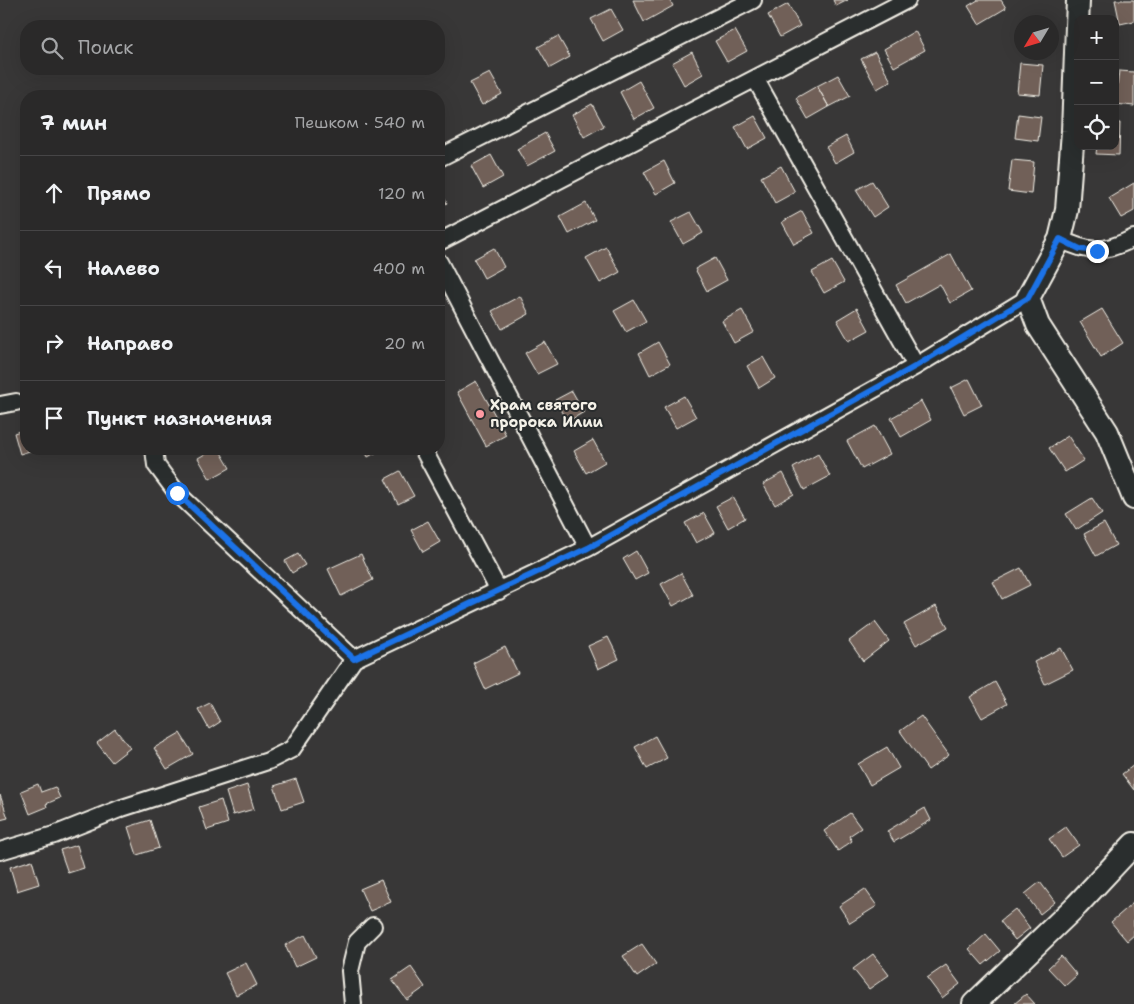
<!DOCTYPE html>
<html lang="ru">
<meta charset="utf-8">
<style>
:root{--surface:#2a2929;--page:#363535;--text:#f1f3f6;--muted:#a5a6a8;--line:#464546}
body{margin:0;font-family:"Shantell Sans",sans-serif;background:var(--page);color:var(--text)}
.controls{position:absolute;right:15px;top:15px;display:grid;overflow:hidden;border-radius:10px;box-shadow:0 5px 20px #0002}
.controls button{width:45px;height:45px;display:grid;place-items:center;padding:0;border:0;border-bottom:1px solid var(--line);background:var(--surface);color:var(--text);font:25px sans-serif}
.compass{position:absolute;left:1014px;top:15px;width:45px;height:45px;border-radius:50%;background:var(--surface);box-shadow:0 5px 20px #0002;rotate:232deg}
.stop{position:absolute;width:15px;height:15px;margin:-11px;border:4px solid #1a73e8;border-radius:50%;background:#fff}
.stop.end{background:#1a73e8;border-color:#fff;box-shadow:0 1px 5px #0008}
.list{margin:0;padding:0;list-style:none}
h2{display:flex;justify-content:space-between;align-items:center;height:65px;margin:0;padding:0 20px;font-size:21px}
h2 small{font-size:16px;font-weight:400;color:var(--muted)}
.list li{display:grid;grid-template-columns:32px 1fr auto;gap:15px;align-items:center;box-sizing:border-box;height:75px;padding:0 20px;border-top:1px solid var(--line)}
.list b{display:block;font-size:19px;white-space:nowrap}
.list em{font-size:16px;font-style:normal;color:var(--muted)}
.icon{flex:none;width:28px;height:28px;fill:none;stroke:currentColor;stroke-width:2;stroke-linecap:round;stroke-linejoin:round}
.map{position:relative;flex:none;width:1134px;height:1004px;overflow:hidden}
.search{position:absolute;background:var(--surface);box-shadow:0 5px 20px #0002;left:20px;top:20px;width:425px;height:55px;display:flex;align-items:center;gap:12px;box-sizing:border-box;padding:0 18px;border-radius:20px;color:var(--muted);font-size:19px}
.panel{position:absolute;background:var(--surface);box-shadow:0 5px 20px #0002;left:20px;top:90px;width:425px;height:365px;border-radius:20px}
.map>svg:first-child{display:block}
</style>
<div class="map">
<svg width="1134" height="1004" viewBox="0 0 1134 1004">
<rect width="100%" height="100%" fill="#383737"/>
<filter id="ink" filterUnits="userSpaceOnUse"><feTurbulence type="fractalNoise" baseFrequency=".02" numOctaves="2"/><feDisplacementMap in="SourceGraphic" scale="10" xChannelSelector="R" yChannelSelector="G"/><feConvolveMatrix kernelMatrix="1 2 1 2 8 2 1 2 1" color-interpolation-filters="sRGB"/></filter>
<g filter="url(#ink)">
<path fill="#716059" stroke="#f4f1e8" d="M 633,0 L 670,0 L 673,6 L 644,22 Z
M 833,0 L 848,0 L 836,6 Z
M 978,0 L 1001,0 L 1006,8 L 979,24 L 968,6 Z
M 1115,0 L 1134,0 L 1134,21 L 1120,24 Z
M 788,4 L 800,26 L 780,37 L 768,15 Z
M 611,9 L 623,30 L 603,41 L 591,19 Z
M 735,30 L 747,51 L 727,62 L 715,41 Z
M 915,31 L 925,50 L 894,67 L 884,49 Z
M 558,36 L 570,57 L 550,68 L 538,47 Z
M 692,52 L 703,74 L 684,85 L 672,63 Z
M 875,52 L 891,81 L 877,89 L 861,59 Z
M 1020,63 L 1043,65 L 1040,95 L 1017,93 Z
M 1119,71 L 1134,72 L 1134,106 L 1115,104 Z
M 490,73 L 502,94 L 482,105 L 470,83 Z
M 838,75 L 850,96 L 829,107 L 817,86 Z
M 639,81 L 654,108 L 634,119 L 620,92 Z
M 817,86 L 829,107 L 808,119 L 796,98 Z
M 592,104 L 604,126 L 584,137 L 572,115 Z
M 1018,114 L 1041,117 L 1038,141 L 1015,138 Z
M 755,116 L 767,138 L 747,149 L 735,127 Z
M 1115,123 L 1120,123 L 1119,155 L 1096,154 L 1097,146 L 1115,146 Z
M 545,133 L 555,151 L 527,166 L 517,149 Z
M 846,136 L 854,152 L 835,163 L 826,147 Z
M 491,155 L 503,177 L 483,188 L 471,166 Z
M 1012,160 L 1034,162 L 1031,194 L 1008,191 Z
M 664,161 L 675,183 L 656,194 L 644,172 Z
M 781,166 L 795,192 L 775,203 L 761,177 Z
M 872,181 L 888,207 L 873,217 L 856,190 Z
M 1134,183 L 1134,211 L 1121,218 L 1109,198 Z
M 439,189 L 447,203 L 439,208 Z
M 586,203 L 595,220 L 569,234 L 560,217 Z
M 802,211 L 814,233 L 794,244 L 782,222 Z
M 691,212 L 703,233 L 683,244 L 671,222 Z
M 606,247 L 620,272 L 600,283 L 586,258 Z
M 494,248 L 504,267 L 484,278 L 474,259 Z
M 951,254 L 971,291 L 950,303 L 940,284 L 906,303 L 896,285 Z
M 715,258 L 727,280 L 707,291 L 695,269 Z
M 832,261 L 844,282 L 824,293 L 812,272 Z
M 520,296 L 529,314 L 502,329 L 492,311 Z
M 634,300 L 646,321 L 626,332 L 614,311 Z
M 857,308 L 869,330 L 849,341 L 837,320 Z
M 1102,309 L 1123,343 L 1101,357 L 1080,322 Z
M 742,310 L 754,332 L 734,343 L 722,321 Z
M 545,342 L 557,364 L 537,374 L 525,353 Z
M 658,342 L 670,364 L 650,375 L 639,353 Z
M 763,357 L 775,378 L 759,388 L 747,366 Z
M 969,379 L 982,405 L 964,414 L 951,388 Z
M 476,381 L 506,435 L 486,446 L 457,392 Z
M 572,391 L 584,412 L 567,422 L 555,400 Z
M 684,396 L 696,417 L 676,428 L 664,407 Z
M 921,401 L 931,420 L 901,437 L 891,418 Z
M 875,426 L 890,454 L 862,469 L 847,441 Z
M 26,429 L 26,449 L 36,449 L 20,454 L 14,433 Z
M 1068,436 L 1084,460 L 1065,472 L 1049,448 Z
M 593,440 L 605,462 L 586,473 L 574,451 Z
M 214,449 L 219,449 L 230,468 L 210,479 L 198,458 Z
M 364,449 L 383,449 L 368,457 Z
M 818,454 L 830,476 L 804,490 L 793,468 Z
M 400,471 L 414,496 L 398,504 L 385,479 Z
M 783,473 L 794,494 L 775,505 L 763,484 Z
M 733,497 L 745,518 L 728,528 L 716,506 Z
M 1092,498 L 1102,513 L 1076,530 L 1066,514 Z
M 704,513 L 715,533 L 696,543 L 685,523 Z
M 428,521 L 440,542 L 423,552 L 411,530 Z
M 1104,523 L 1116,545 L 1096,556 L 1084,534 Z
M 636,551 L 648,573 L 635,580 L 623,559 Z
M 298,554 L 305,565 L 292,573 L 285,561 Z
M 361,554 L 373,580 L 341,596 L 328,569 Z
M 1021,568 L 1030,585 L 1002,599 L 993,582 Z
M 681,573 L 693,595 L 673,606 L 661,584 Z
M 936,606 L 948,627 L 916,645 L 904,624 Z
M 875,622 L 889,641 L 863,661 L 849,641 Z
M 608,637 L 619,659 L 598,669 L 588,646 Z
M 505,647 L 518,673 L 485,689 L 473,663 Z
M 1061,648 L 1073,670 L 1045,684 L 1034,662 Z
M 995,682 L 1007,704 L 982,718 L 970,697 Z
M 210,703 L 220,722 L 209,729 L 198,709 Z
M 921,716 L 949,755 L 928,770 L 900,731 Z
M 115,729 L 130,748 L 112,762 L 97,743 Z
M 180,733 L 193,754 L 167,769 L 154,748 Z
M 655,736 L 667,758 L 647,769 L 635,747 Z
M 887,747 L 899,768 L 870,785 L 858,764 Z
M 1134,765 L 1134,790 L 1122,774 Z
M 296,779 L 304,802 L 282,809 L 274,786 Z
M 38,784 L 41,792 L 55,787 L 60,798 L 46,804 L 47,807 L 30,814 L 21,791 Z
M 247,785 L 254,809 L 233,815 L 226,792 Z
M 0,795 L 8,818 L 0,820 Z
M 221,800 L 228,823 L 207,830 L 199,807 Z
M 925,808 L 931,820 L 894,842 L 887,831 Z
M 850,813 L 861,828 L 849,836 L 852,841 L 838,851 L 824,831 Z
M 150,820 L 159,848 L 137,855 L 128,827 Z
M 1066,827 L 1079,845 L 1062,857 L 1049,839 Z
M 77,845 L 84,868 L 68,873 L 60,850 Z
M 32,860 L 39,884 L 17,891 L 10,867 Z
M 381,880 L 391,902 L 370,911 L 360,889 Z
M 1040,882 L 1055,902 L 1040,914 L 1025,894 Z
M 865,889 L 877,906 L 850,923 L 839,906 Z
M 1133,903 L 1134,935 L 1127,941 L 1111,922 Z
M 1015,909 L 1030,928 L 1015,940 L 1000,921 Z
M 986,934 L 1000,951 L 983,965 L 969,949 Z
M 305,935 L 316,957 L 295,967 L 285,945 Z
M 642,944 L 656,964 L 637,977 L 623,956 Z
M 873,954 L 889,975 L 869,989 L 853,969 Z
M 1061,956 L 1077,975 L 1065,986 L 1048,968 Z
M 246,963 L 257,985 L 236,995 L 225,973 Z
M 946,965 L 960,984 L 942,998 L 927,978 Z
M 411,967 L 425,987 L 407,1000 L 392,980 Z
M 1026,994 L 1035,1004 L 1014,1004 Z"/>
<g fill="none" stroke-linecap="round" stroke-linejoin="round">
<defs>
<path id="street" d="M 756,80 L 916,366
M 439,158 L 753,0
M 1060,239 C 1090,254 1104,253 1134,238
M 439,242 L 907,0
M 439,262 L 588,548
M 0,405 L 16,402
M 154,449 L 156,465 L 177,493 L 354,659
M 423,449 L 499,591
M 0,851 L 54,835 L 122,808 L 268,761 L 292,749 L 354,659 L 588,548 L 916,366 L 1028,298
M 353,1004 L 350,971 L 357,942 L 373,926"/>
<path id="secondary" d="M 1078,0 L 1073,131 L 1067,210 L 1060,239 L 1028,298 L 1038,325 L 1107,432 L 1134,498
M 974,1004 L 1077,905 L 1134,844"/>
</defs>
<use href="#street" stroke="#f4f1e8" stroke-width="20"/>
<use href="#secondary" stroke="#f4f1e8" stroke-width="26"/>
<use href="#street" stroke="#2a2d2e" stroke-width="16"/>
<use href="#secondary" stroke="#2a2d2e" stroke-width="22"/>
</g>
</g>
<g fill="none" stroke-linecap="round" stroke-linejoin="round" filter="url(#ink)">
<path stroke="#1a73e8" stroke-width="6" d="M 177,493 L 354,659 L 588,548 L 916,366 L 1028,298 L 1060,239 L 1080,249 L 1097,251"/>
</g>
<circle fill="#ff9aa2" stroke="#2a2d2e" stroke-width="2" cx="480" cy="414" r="5"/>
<g text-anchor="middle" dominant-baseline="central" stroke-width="4" stroke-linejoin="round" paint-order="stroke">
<g font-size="15" font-weight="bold" fill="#f4f1e8" stroke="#2a2d2e" text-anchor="start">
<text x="490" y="405">Храм святого<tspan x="490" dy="17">пророка Илии</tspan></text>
</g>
</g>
</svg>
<div class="controls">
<button>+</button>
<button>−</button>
<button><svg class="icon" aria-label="locate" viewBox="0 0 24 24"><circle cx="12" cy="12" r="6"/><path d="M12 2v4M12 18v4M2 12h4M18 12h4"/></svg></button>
</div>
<svg class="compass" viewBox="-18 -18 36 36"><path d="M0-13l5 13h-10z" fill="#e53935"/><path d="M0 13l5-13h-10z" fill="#a5a6a8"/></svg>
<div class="stop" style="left:177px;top:493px"></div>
<div class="stop end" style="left:1097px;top:251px"></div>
<div class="search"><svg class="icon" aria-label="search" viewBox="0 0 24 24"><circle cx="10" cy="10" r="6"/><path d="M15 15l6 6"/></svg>Поиск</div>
<section class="panel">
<h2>7 мин<small>Пешком · 540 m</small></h2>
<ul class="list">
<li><svg class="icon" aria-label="ahead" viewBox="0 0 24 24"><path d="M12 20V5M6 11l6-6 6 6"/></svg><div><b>Прямо</b></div><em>120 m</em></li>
<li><svg class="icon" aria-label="left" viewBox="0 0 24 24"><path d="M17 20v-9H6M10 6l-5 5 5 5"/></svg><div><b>Налево</b></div><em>400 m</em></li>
<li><svg class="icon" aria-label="right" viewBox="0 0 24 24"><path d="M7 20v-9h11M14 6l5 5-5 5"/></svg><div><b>Направо</b></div><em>20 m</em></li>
<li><svg class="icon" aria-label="arrive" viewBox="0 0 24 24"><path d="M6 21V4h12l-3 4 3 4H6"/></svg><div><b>Пункт назначения</b></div></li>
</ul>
</section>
</div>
